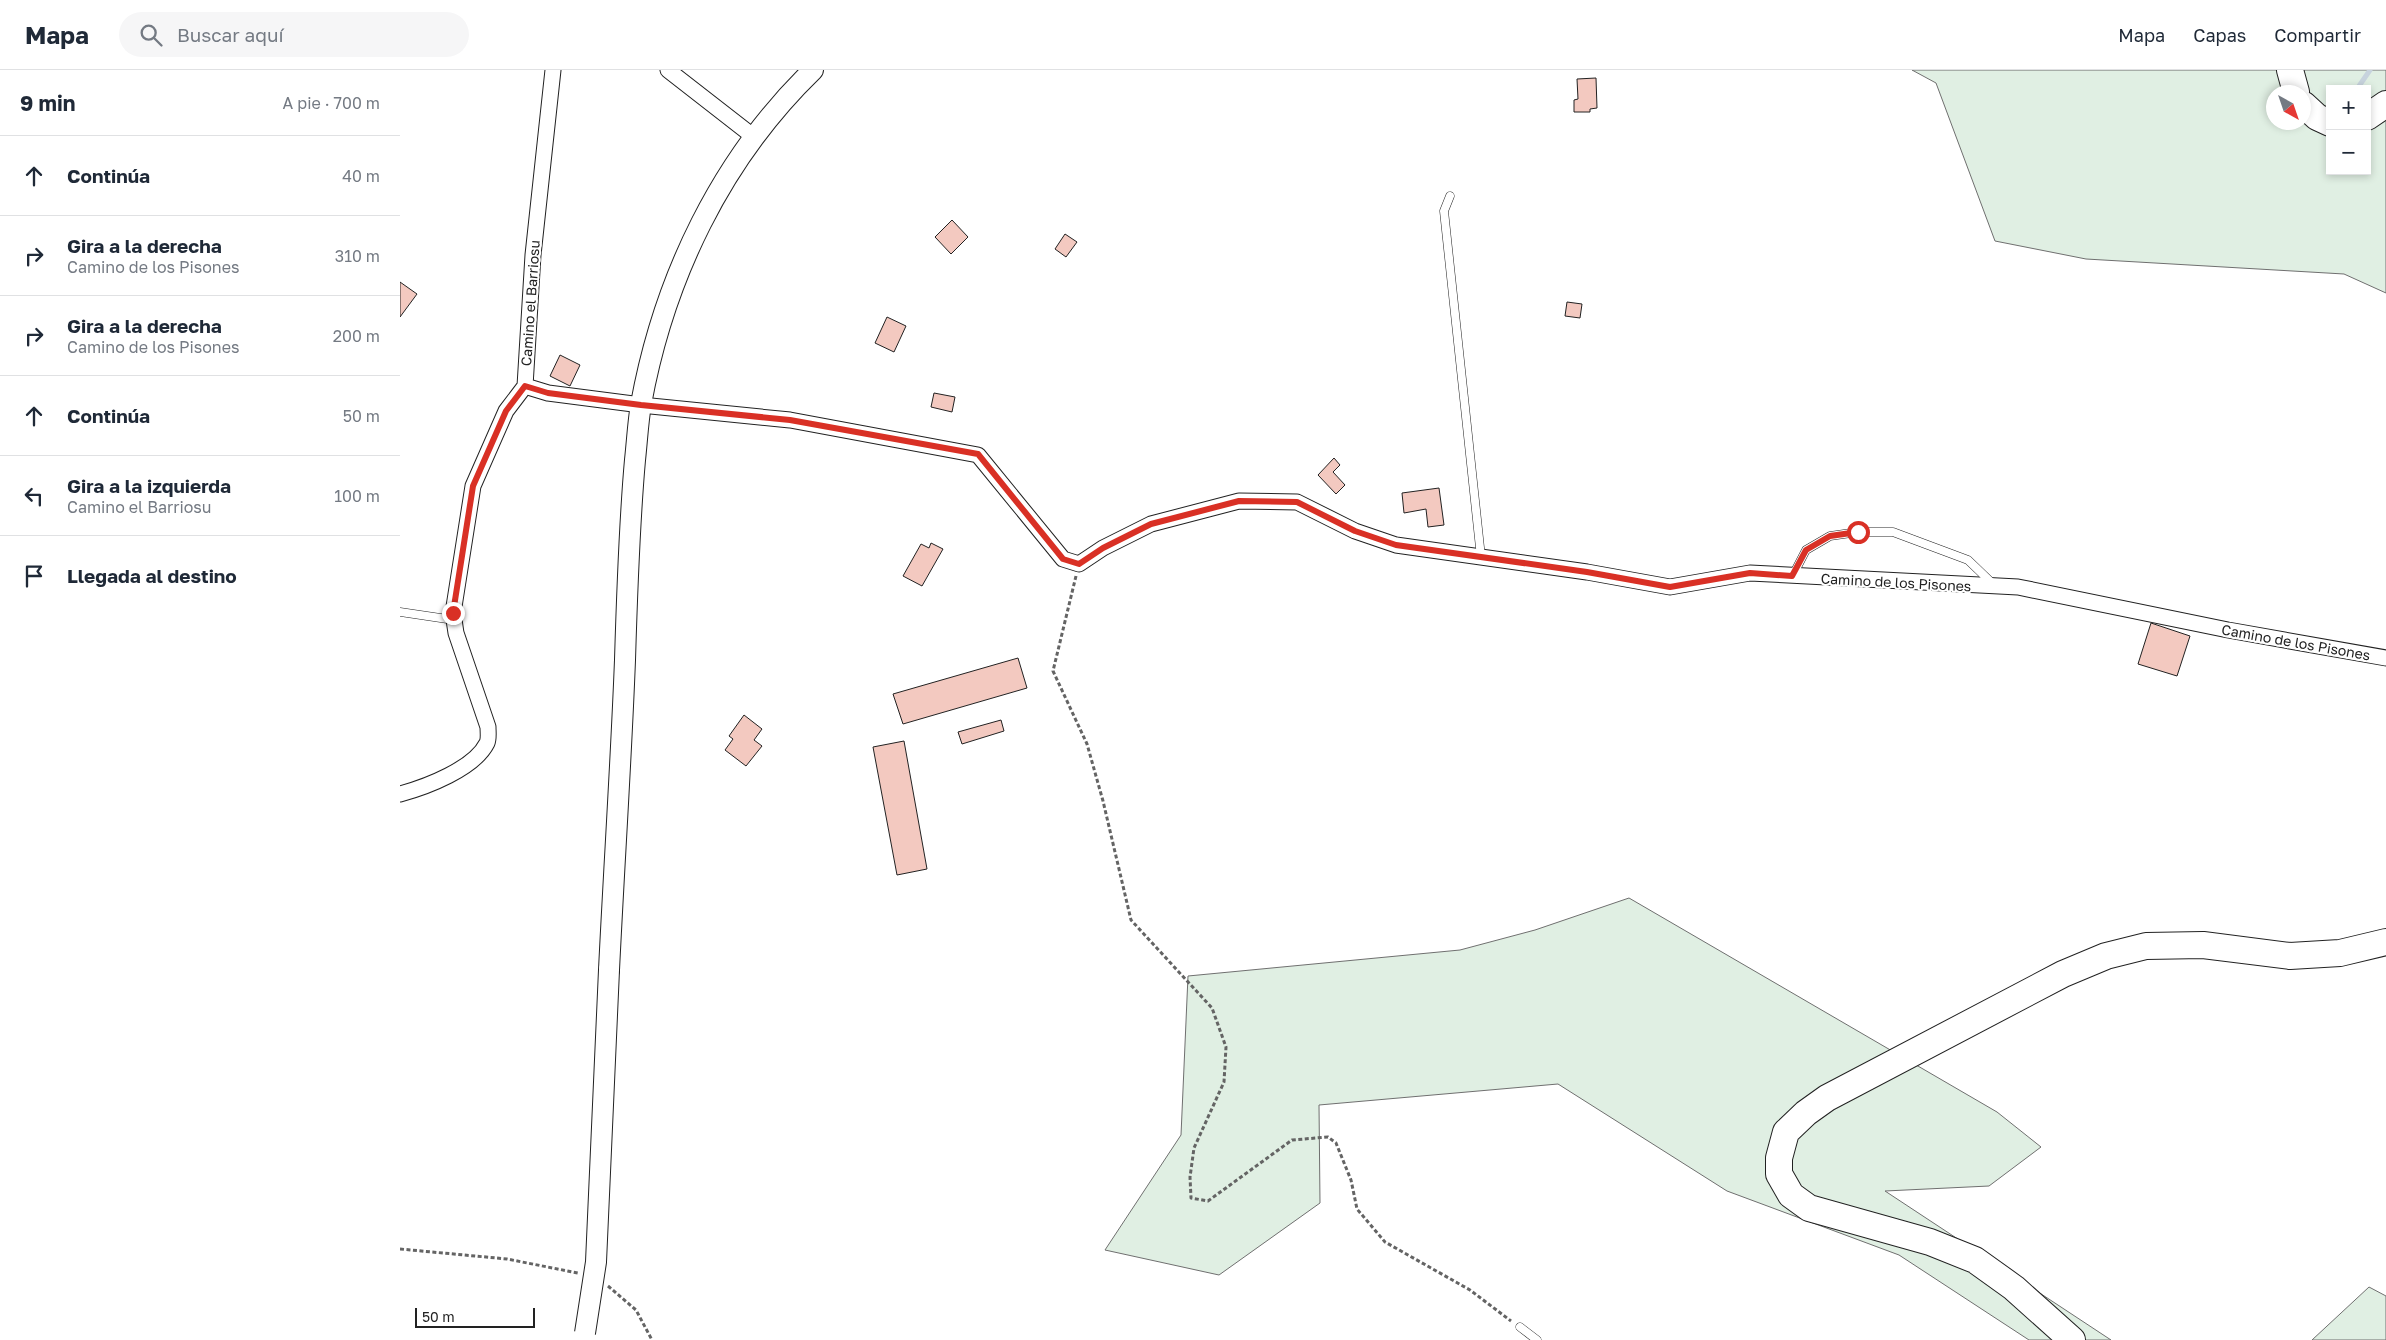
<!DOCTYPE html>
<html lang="es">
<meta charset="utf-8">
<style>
:root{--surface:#fff;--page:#f6f6f7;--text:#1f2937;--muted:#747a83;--line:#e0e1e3}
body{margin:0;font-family:"Golos Text",sans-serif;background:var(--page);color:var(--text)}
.controls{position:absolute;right:15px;top:15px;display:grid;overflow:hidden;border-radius:0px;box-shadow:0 2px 8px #0003}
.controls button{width:45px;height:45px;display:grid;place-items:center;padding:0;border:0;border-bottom:1px solid var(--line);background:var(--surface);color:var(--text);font:25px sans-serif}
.compass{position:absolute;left:1866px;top:15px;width:45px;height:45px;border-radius:50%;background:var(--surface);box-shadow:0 2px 8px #0003;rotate:140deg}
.scale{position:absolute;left:15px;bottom:12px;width:120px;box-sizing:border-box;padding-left:5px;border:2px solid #222;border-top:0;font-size:14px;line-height:18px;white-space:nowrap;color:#222;-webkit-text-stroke:4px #fff;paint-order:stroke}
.stop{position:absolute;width:15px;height:15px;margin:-11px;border:4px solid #d93025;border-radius:50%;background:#fff}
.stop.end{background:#d93025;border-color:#fff;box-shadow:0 1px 5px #0008}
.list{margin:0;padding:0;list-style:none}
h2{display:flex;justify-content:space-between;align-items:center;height:65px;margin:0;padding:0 20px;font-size:21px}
h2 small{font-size:16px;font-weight:400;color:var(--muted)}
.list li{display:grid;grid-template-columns:32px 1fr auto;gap:15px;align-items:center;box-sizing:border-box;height:80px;padding:0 20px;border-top:1px solid var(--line)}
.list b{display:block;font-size:19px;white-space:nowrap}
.list p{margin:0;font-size:16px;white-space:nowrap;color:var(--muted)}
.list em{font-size:16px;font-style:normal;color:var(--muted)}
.icon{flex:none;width:28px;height:28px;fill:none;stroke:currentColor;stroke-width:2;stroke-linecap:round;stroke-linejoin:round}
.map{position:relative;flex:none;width:1986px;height:1270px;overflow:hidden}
header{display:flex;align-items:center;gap:30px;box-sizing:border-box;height:70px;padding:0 25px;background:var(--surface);border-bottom:1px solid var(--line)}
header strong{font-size:24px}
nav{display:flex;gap:28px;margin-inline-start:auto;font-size:18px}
.search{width:350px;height:45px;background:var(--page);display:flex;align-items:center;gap:12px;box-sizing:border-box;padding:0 18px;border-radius:28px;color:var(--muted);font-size:19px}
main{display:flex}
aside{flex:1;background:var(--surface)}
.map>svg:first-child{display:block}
</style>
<header>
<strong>Mapa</strong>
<div class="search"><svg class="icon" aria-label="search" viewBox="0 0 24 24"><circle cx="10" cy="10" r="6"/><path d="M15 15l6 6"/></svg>Buscar aquí</div>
<nav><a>Mapa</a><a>Capas</a><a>Compartir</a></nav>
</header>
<main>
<aside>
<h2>9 min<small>A pie · 700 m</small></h2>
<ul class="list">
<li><svg class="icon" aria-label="ahead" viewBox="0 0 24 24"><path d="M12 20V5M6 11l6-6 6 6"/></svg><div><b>Continúa</b></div><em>40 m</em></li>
<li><svg class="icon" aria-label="right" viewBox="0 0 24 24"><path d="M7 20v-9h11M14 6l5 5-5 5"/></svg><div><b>Gira a la derecha</b><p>Camino de los Pisones</p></div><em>310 m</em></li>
<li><svg class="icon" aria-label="right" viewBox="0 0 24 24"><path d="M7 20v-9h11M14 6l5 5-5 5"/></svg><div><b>Gira a la derecha</b><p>Camino de los Pisones</p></div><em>200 m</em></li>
<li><svg class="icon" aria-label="ahead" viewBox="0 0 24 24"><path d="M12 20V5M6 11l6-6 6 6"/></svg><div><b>Continúa</b></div><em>50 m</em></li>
<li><svg class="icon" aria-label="left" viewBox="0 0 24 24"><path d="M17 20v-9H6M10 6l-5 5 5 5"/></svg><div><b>Gira a la izquierda</b><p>Camino el Barriosu</p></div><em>100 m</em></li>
<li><svg class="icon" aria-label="arrive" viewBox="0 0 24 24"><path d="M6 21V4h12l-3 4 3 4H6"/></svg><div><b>Llegada al destino</b></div></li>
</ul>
</aside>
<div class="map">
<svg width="1986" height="1270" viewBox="0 0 1986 1270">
<rect width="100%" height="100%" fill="#fff"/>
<path fill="#e0efe3" stroke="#6f6f6f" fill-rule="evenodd" d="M 1512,0 L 1986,0 L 1986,223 L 1944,204 L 1686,189 L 1595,171 L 1536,13 ZM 1930,19 L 1967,19 L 1967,101 L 1930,101 ZM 1874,22 L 1904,22 L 1904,52 L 1874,52 Z
M 1229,828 L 1597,1042 L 1641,1077 L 1589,1116 L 1485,1121 L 1711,1270 L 1629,1270 L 1499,1185 L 1327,1121 L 1158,1014 L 919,1035 L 920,1133 L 819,1205 L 705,1180 L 781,1065 L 788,906 L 1060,880 L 1135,860 Z
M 1969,1217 L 1986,1226 L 1986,1270 L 1912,1270 Z"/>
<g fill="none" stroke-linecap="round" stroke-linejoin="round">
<path stroke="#c7d3dd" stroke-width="5" d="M 1957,19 L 1970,0"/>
</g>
<path fill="#f3c9c0" stroke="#222" d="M 1196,8 L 1197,38 L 1190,39 L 1190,42 L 1174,42 L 1174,30 L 1178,29 L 1177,9 Z
M 552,150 L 568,167 L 551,184 L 535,167 Z
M 665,164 L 677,172 L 666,187 L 655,179 Z
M 0,212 L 17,224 L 0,247 Z
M 1167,232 L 1182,234 L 1180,248 L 1165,246 Z
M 487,247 L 506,256 L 494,282 L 475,273 Z
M 160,285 L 180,295 L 170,316 L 150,306 Z
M 534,323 L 555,327 L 552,342 L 531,337 Z
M 934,388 L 940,395 L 933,402 L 945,415 L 936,424 L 918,405 Z
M 1039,418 L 1044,455 L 1028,457 L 1026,439 L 1004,443 L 1002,423 Z
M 531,473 L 543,479 L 522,516 L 503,506 L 521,474 L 529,478 Z
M 1751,553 L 1790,566 L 1777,606 L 1738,594 Z
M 618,588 L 627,618 L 503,654 L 493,624 Z
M 344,645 L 362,659 L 354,670 L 362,676 L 346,696 L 325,680 L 333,669 L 329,666 Z
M 601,650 L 604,661 L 562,674 L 558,662 Z
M 504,671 L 527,799 L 497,805 L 473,677 Z"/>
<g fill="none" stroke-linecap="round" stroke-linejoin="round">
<defs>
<path id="lane" d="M 1050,126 L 1044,141 L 1081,487
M 1393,505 L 1406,480 L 1430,466 L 1458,462 L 1493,462 L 1568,490 L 1593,514
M 0,542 L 54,550
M 1120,1257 L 1137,1270"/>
<path id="street" d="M 268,0 L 354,67
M 125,316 L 148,323 L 241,335 L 390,350 L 578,385 L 663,489 L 679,494 L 703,478 L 751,454 L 839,431 L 897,432 L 955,461 L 996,475 L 1187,502 L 1270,517 L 1350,503 L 1618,517 L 1828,560 L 1986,588
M 0,724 C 26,717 74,699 87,673 C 89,669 88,662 88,657 L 56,563 L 53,543 L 73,416 L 106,341 L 125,316 L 133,185 L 153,0"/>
<path id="secondary" d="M 209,900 C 214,797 221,693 225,590 C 227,523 229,457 235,390 C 237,372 238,352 241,334 C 264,208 321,89 413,0"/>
<path id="highway" d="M 1890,0 L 1896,22
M 1904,35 L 1917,47 L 1930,53
M 1967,47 L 1986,34
M 1672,1270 L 1614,1218 L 1575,1190 L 1530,1172 L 1409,1138 L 1391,1125 L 1379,1104 L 1379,1088 L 1386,1062 L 1406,1043 L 1427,1028 L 1663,904 L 1706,886 L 1746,876 L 1803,875 L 1890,886 L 1940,883 L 1986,872"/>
</defs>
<use href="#lane" stroke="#222" stroke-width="9"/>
<use href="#street" stroke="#222" stroke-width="17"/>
<use href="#secondary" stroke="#222" stroke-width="22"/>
<use href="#highway" stroke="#222" stroke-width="28"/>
<path stroke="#646464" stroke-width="3" stroke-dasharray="4 2.5" stroke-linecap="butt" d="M 676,506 L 653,601 L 687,674 L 703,731 L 731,850 L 812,938 L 826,977 L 824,1012 L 794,1078 L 790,1107 L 791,1128 L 808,1131 L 892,1070 L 928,1067 L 936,1073 L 951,1110 L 957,1139 L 985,1172 L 1070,1220 L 1111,1251
M 0,1179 L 107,1189 L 178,1203
M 208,1216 L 236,1240 L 252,1270"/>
<use href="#lane" stroke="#fff" stroke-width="8"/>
<use href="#street" stroke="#fff" stroke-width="15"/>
<use href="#secondary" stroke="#fff" stroke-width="20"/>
<use href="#highway" stroke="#fff" stroke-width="26"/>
<defs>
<path id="secondary-bridge" d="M 185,1263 L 196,1192 L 209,900"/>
</defs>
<use href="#secondary-bridge" stroke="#222" stroke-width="22" stroke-linecap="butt"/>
<use href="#secondary-bridge" stroke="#fff" stroke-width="20"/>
</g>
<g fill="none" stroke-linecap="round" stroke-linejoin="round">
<path stroke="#d93025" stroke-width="6" d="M 53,543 L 73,416 L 106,341 L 125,316 L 148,323 L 241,335 L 390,350 L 578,384 L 663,489 L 679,494 L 703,478 L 751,454 L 839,431 L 897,432 L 955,461 L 996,475 L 1187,502 L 1270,517 L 1350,503 L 1392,506 L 1406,480 L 1430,466 L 1458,462"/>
</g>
<g text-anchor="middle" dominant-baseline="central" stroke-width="4" stroke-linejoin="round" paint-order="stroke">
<g font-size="14" fill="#222" stroke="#fff">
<text transform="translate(130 233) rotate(-86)">Camino el Barriosu</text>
<text transform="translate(1496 512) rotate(3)">Camino de los Pisones</text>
<text transform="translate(1896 572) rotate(10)">Camino de los Pisones</text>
</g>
</g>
</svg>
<div class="controls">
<button>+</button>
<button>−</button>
</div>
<svg class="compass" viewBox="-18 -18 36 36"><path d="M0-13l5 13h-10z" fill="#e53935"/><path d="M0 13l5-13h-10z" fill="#747a83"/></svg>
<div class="scale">50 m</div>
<div class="stop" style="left:1458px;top:462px"></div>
<div class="stop end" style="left:53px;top:543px"></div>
</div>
</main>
